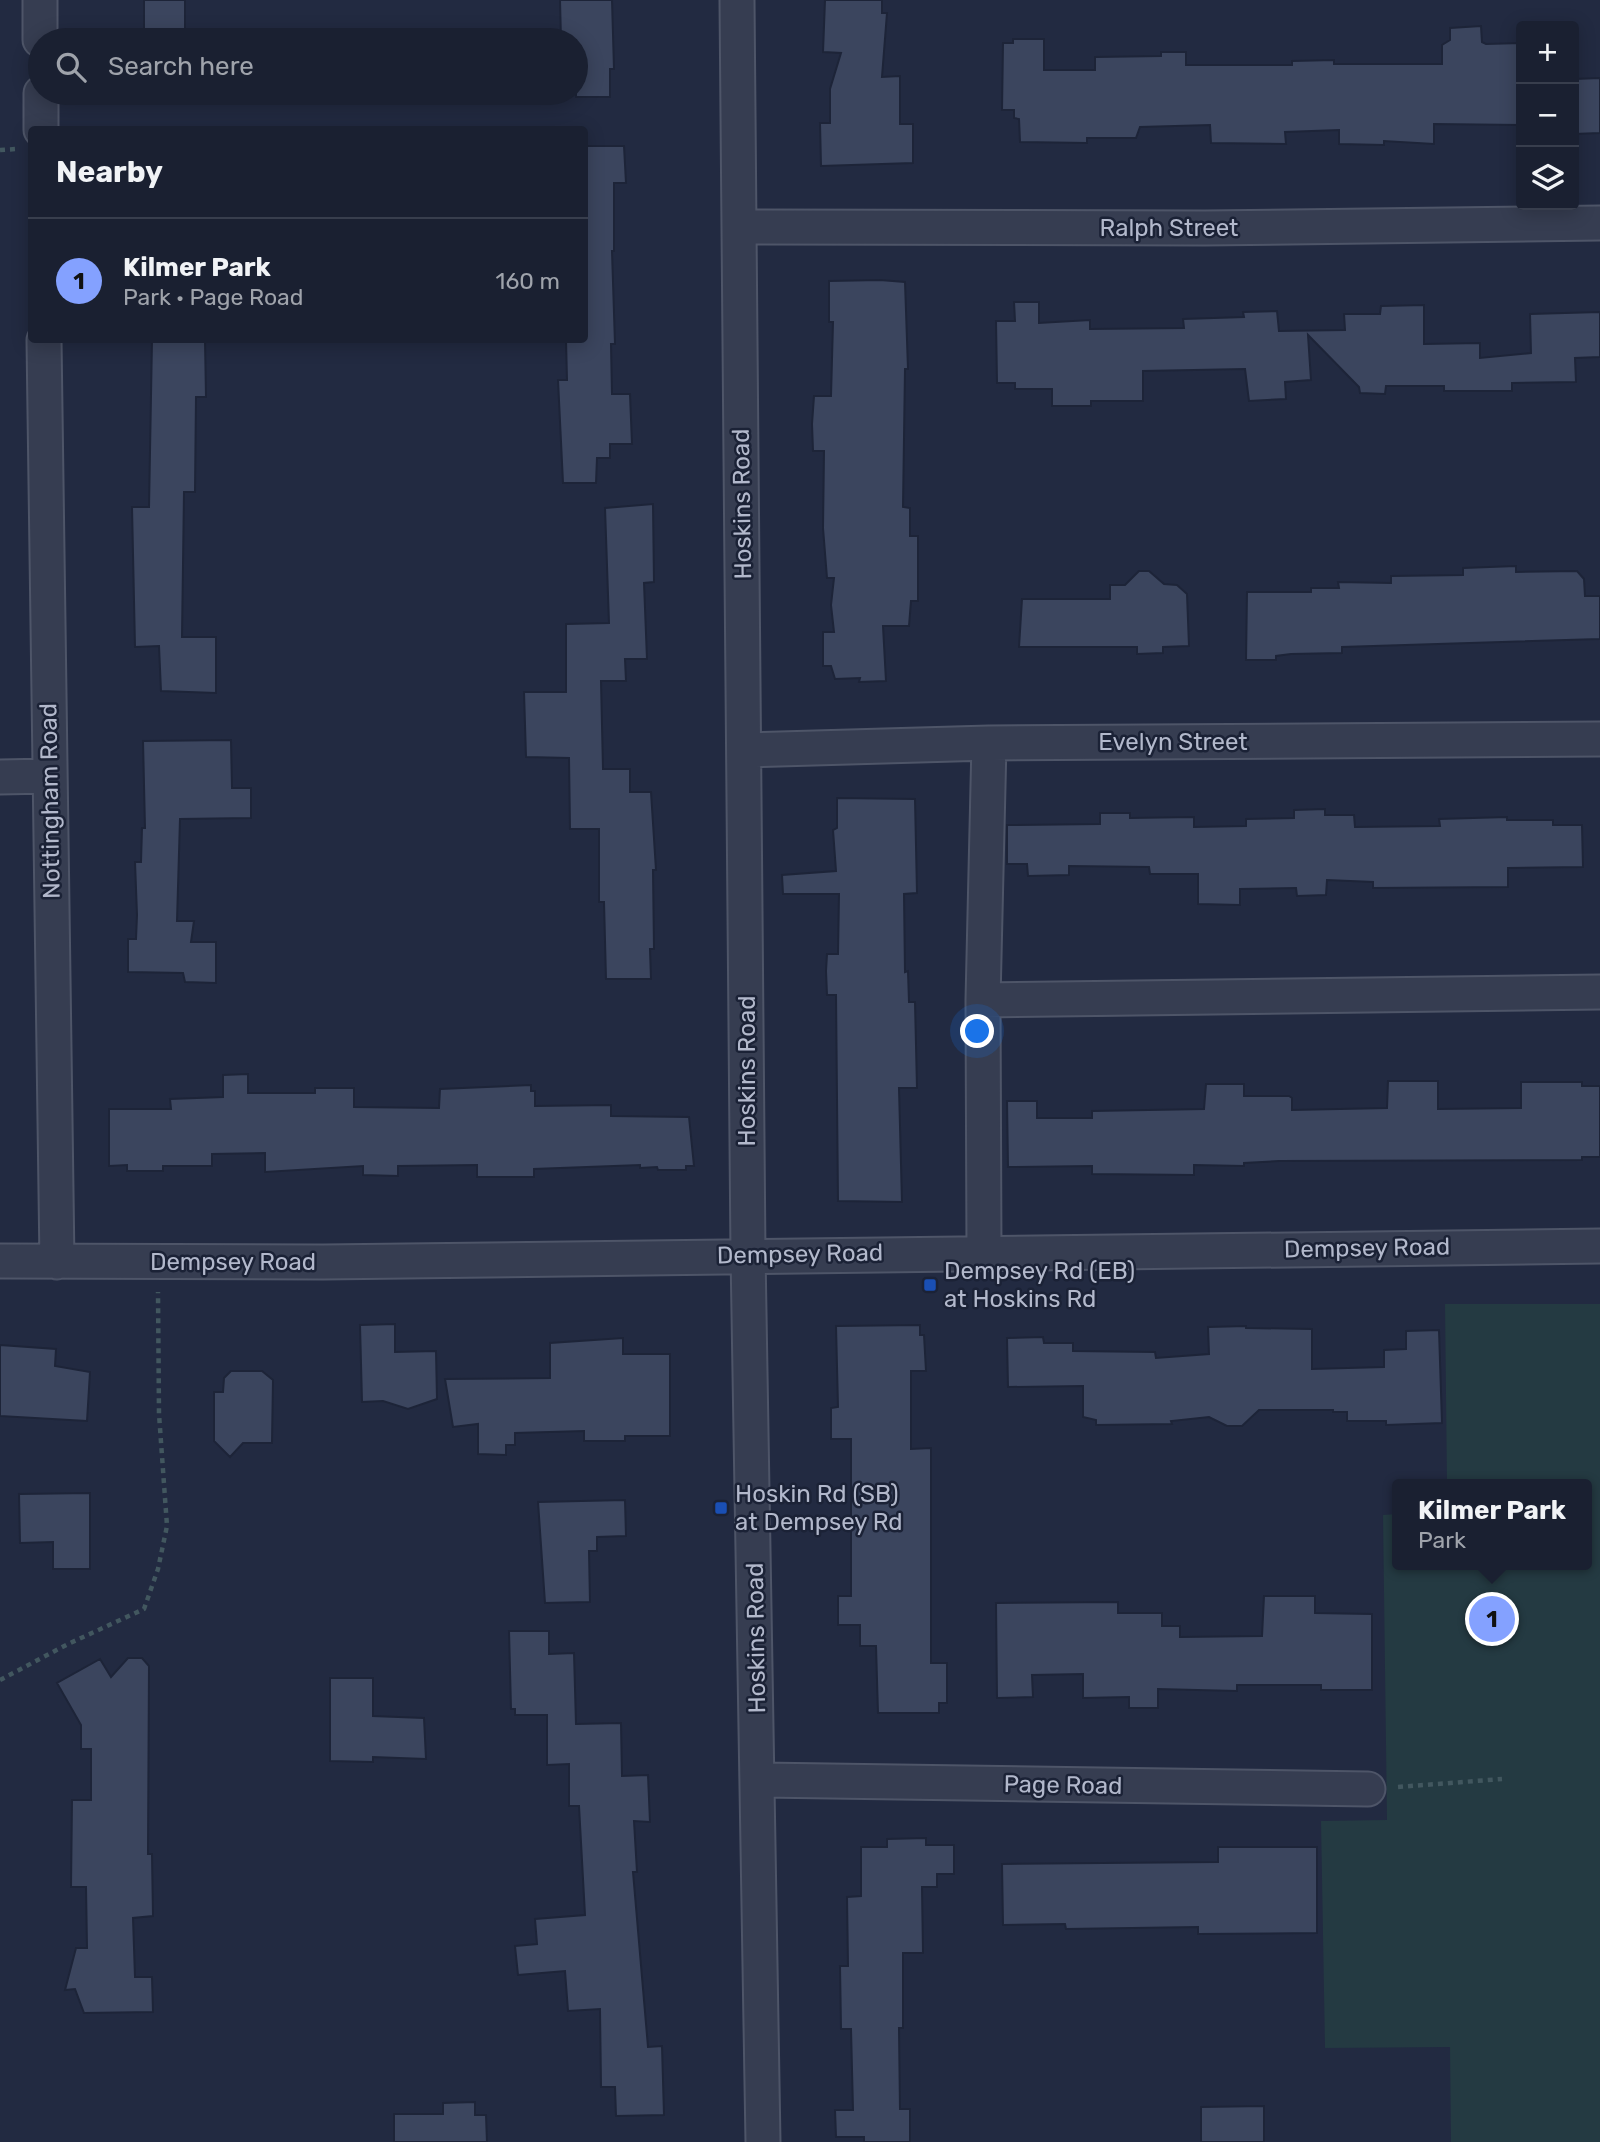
<!DOCTYPE html>
<meta charset="utf-8">
<style>
:root{--surface:#1a2031;--page:#272d3d;--text:#f1f3f6;--muted:#9fa3ab;--line:#383e4d;--accent:#84a1ff}
body{margin:0;font-family:Rubik,sans-serif;background:var(--page);color:var(--text)}
.controls{position:absolute;right:21px;top:21px;display:grid;overflow:hidden;border-radius:7px;box-shadow:0 4px 18px #0003}
.controls button{width:63px;height:63px;display:grid;place-items:center;padding:0;border:0;border-bottom:2px solid var(--line);background:var(--surface);color:var(--text);font:35px sans-serif}
.you{position:absolute;left:978px;top:1032px;width:24px;height:24px;margin:-18px;border:5px solid #fff;border-radius:50%;background:#1a73e8;box-shadow:0 0 0 10px #1a73e833}
.badge{display:grid;place-items:center;width:46px;height:46px;border-radius:50%;background:var(--accent);color:#111;font-size:23px;font-weight:700}
.pin{position:absolute;translate:-50% -50%;border:4px solid #fff;box-shadow:0 2px 7px #0006}
.popup{position:absolute;left:1392px;top:1479px;width:200px;height:91px;box-sizing:border-box;display:grid;place-content:center;border-radius:7px;background:var(--surface);filter:drop-shadow(0 2px 5px #0005);font-size:23px;white-space:nowrap;color:var(--muted)}
.popup b{font-size:26px;color:var(--text)}
.popup::after{content:'';position:absolute;left:50%;top:100%;margin-left:-14px;border:14px solid transparent;border-top-color:var(--surface)}
.list{margin:0;padding:0;list-style:none}
h2{display:flex;justify-content:space-between;align-items:center;height:91px;margin:0;padding:0 28px;font-size:30px}
h2 small{font-size:23px;font-weight:400;color:var(--muted)}
.list li{display:grid;grid-template-columns:46px 1fr auto;gap:21px;align-items:center;box-sizing:border-box;height:126px;padding:0 28px;border-top:2px solid var(--line)}
.list b{display:block;font-size:26px;white-space:nowrap}
.list p{margin:0;font-size:23px;white-space:nowrap;color:var(--muted)}
.list em{font-size:23px;font-style:normal;color:var(--muted)}
.icon{flex:none;width:38px;height:38px;fill:none;stroke:currentColor;stroke-width:2;stroke-linecap:round;stroke-linejoin:round}
.map{position:relative;flex:none;width:1600px;height:2142px;overflow:hidden}
.search{position:absolute;background:var(--surface);box-shadow:0 4px 18px #0003;left:28px;top:28px;width:560px;height:77px;display:flex;align-items:center;gap:18px;box-sizing:border-box;padding:0 24px;border-radius:38px;color:var(--muted);font-size:26px}
.panel{position:absolute;background:var(--surface);box-shadow:0 4px 18px #0003;left:28px;top:126px;width:560px;height:217px;border-radius:7px}
.map>svg:first-child{display:block}
</style>
<div class="map">
<svg width="1600" height="2142" viewBox="0 0 1600 2142">
<rect width="100%" height="100%" fill="#222a41"/>
<path fill="#243a42" d="M 1445,1304 L 1600,1304 L 1600,2142 L 1451,2142 L 1450,2047 L 1325,2048 L 1321,1821 L 1387,1820 L 1383,1515 L 1397,1514 L 1398,1565 L 1586,1565 L 1586,1484 L 1447,1484 Z"/>
<path fill="#3b455e" stroke="#1d2438" stroke-width="2" d="M 144,0 L 185,0 L 185,40 L 144,40 Z
M 560,0 L 612,0 L 614,69 L 610,69 L 610,97 L 576,97 L 576,40 L 561,40 Z
M 825,0 L 882,0 L 882,13 L 887,13 L 882,77 L 900,76 L 900,124 L 913,124 L 913,163 L 821,166 L 820,123 L 830,123 L 830,89 L 841,53 L 823,52 Z
M 1481,26 L 1482,42 L 1486,44 L 1521,43 L 1521,125 L 1434,124 L 1434,144 L 1384,141 L 1384,145 L 1339,144 L 1339,130 L 1285,132 L 1286,144 L 1211,143 L 1210,125 L 1140,127 L 1136,138 L 1087,138 L 1087,143 L 1020,142 L 1019,119 L 1014,118 L 1014,110 L 1002,110 L 1003,43 L 1013,43 L 1013,39 L 1044,39 L 1044,70 L 1095,70 L 1095,57 L 1161,56 L 1161,52 L 1186,52 L 1186,65 L 1292,65 L 1292,61 L 1334,60 L 1334,64 L 1442,64 L 1442,45 L 1450,40 L 1450,28 Z
M 1600,78 L 1600,133 L 1574,134 L 1574,79 Z
M 584,146 L 624,146 L 626,183 L 614,183 L 614,251 L 612,251 L 615,344 L 611,344 L 612,394 L 630,394 L 632,444 L 610,444 L 610,458 L 597,458 L 596,483 L 563,483 L 558,380 L 567,380 L 566,340 L 584,340 Z
M 880,280 L 905,282 L 908,369 L 905,369 L 903,507 L 910,508 L 910,536 L 918,536 L 918,601 L 911,601 L 909,626 L 883,626 L 886,681 L 859,682 L 860,678 L 835,679 L 831,666 L 823,666 L 823,632 L 834,632 L 831,605 L 834,578 L 827,578 L 823,528 L 824,451 L 813,451 L 812,424 L 814,396 L 831,396 L 833,322 L 829,322 L 829,281 Z
M 1014,302 L 1039,302 L 1039,323 L 1090,320 L 1090,329 L 1184,328 L 1183,319 L 1244,317 L 1243,312 L 1277,311 L 1279,331 L 1345,330 L 1344,314 L 1380,314 L 1381,306 L 1424,305 L 1424,344 L 1480,343 L 1480,358 L 1531,353 L 1530,314 L 1600,312 L 1600,357 L 1575,358 L 1576,382 L 1512,383 L 1512,391 L 1444,391 L 1444,386 L 1386,386 L 1385,394 L 1360,393 L 1359,387 L 1308,335 L 1311,380 L 1285,382 L 1286,399 L 1249,401 L 1245,369 L 1143,371 L 1143,401 L 1091,401 L 1091,406 L 1052,406 L 1052,389 L 1015,389 L 1015,383 L 997,383 L 996,321 L 1015,321 Z
M 152,340 L 205,340 L 206,397 L 196,397 L 195,492 L 184,492 L 182,637 L 216,637 L 216,693 L 161,691 L 159,646 L 135,647 L 132,507 L 149,507 Z
M 653,504 L 654,582 L 644,583 L 647,659 L 625,659 L 626,681 L 601,681 L 603,769 L 630,769 L 630,792 L 651,792 L 656,870 L 653,870 L 654,949 L 650,949 L 651,979 L 606,979 L 604,902 L 599,902 L 599,829 L 570,829 L 569,758 L 526,757 L 524,692 L 566,692 L 566,624 L 609,623 L 605,508 Z
M 1516,566 L 1516,572 L 1577,571 L 1584,579 L 1585,596 L 1600,596 L 1600,639 L 1342,647 L 1342,653 L 1291,654 L 1276,656 L 1276,660 L 1246,660 L 1247,592 L 1311,592 L 1311,588 L 1339,588 L 1338,582 L 1391,583 L 1391,576 L 1463,575 L 1463,568 Z
M 1139,571 L 1149,571 L 1164,584 L 1177,585 L 1187,594 L 1189,646 L 1163,647 L 1163,653 L 1137,654 L 1137,647 L 1019,647 L 1022,599 L 1110,599 L 1110,585 L 1125,585 Z
M 231,740 L 232,788 L 251,788 L 251,818 L 180,819 L 177,921 L 194,921 L 191,942 L 216,942 L 216,983 L 185,982 L 183,973 L 128,972 L 128,939 L 136,939 L 137,915 L 135,862 L 141,862 L 142,828 L 145,828 L 143,741 Z
M 837,798 L 915,799 L 917,893 L 904,894 L 905,972 L 908,971 L 909,1002 L 915,1002 L 917,1088 L 899,1088 L 902,1202 L 838,1201 L 836,995 L 827,995 L 826,971 L 827,954 L 838,954 L 839,894 L 783,894 L 782,875 L 836,871 L 833,830 L 837,828 Z
M 1325,809 L 1325,815 L 1354,815 L 1355,827 L 1440,826 L 1439,819 L 1507,817 L 1507,820 L 1553,820 L 1553,825 L 1582,825 L 1583,867 L 1508,868 L 1508,887 L 1373,888 L 1373,882 L 1327,880 L 1326,895 L 1297,896 L 1296,888 L 1240,889 L 1240,905 L 1198,904 L 1198,874 L 1150,874 L 1149,867 L 1069,866 L 1069,875 L 1028,876 L 1027,864 L 1007,864 L 1007,825 L 1100,824 L 1100,813 L 1130,813 L 1130,818 L 1194,817 L 1194,827 L 1246,826 L 1246,819 L 1294,818 L 1294,810 Z
M 248,1074 L 248,1093 L 315,1093 L 315,1088 L 354,1088 L 354,1107 L 439,1108 L 440,1089 L 531,1085 L 531,1091 L 535,1091 L 535,1106 L 611,1105 L 611,1116 L 689,1117 L 694,1166 L 686,1166 L 686,1170 L 658,1170 L 657,1167 L 640,1168 L 640,1165 L 534,1169 L 534,1177 L 477,1177 L 477,1165 L 398,1166 L 398,1176 L 363,1175 L 363,1166 L 265,1172 L 265,1153 L 212,1154 L 212,1166 L 163,1166 L 163,1171 L 127,1171 L 127,1165 L 109,1166 L 109,1109 L 171,1109 L 170,1099 L 223,1097 L 223,1075 Z
M 1388,1081 L 1438,1081 L 1438,1109 L 1521,1108 L 1521,1082 L 1582,1082 L 1582,1086 L 1600,1086 L 1600,1157 L 1582,1157 L 1582,1160 L 1279,1161 L 1244,1163 L 1244,1166 L 1194,1165 L 1194,1175 L 1092,1174 L 1092,1166 L 1008,1167 L 1007,1101 L 1037,1101 L 1037,1118 L 1092,1118 L 1092,1111 L 1204,1109 L 1206,1084 L 1244,1084 L 1244,1096 L 1289,1096 L 1292,1098 L 1292,1110 L 1387,1108 Z
M 395,1324 L 395,1352 L 436,1351 L 437,1399 L 408,1409 L 383,1401 L 362,1402 L 360,1325 Z
M 920,1325 L 920,1335 L 924,1335 L 926,1371 L 911,1371 L 911,1449 L 931,1448 L 931,1663 L 947,1663 L 947,1703 L 939,1703 L 939,1713 L 878,1713 L 876,1646 L 860,1646 L 860,1625 L 838,1625 L 838,1596 L 851,1596 L 851,1439 L 831,1439 L 831,1408 L 838,1407 L 836,1326 Z
M 1246,1326 L 1246,1328 L 1312,1329 L 1312,1369 L 1384,1367 L 1384,1350 L 1406,1349 L 1406,1331 L 1439,1330 L 1442,1423 L 1386,1425 L 1386,1421 L 1347,1421 L 1347,1412 L 1333,1412 L 1333,1410 L 1259,1410 L 1242,1426 L 1227,1426 L 1209,1417 L 1171,1421 L 1172,1424 L 1096,1425 L 1096,1420 L 1083,1417 L 1083,1386 L 1008,1387 L 1007,1338 L 1043,1337 L 1044,1343 L 1073,1343 L 1073,1351 L 1155,1352 L 1156,1358 L 1209,1354 L 1208,1327 Z
M 623,1338 L 623,1354 L 670,1354 L 670,1436 L 625,1436 L 625,1441 L 584,1441 L 584,1431 L 515,1433 L 515,1445 L 506,1445 L 506,1455 L 478,1454 L 478,1424 L 453,1427 L 445,1379 L 550,1378 L 550,1343 Z
M 0,1345 L 56,1349 L 55,1366 L 90,1372 L 87,1421 L 0,1416 Z
M 231,1371 L 262,1371 L 273,1380 L 272,1443 L 243,1443 L 230,1457 L 214,1441 L 214,1392 L 223,1392 L 224,1378 Z
M 90,1493 L 90,1569 L 53,1569 L 53,1542 L 20,1543 L 19,1494 Z
M 625,1500 L 626,1536 L 597,1537 L 597,1551 L 589,1551 L 590,1602 L 545,1603 L 538,1502 Z
M 1264,1596 L 1315,1596 L 1315,1613 L 1372,1614 L 1372,1690 L 1321,1690 L 1321,1685 L 1237,1685 L 1237,1691 L 1158,1689 L 1158,1708 L 1129,1708 L 1129,1697 L 1083,1698 L 1083,1674 L 1032,1675 L 1033,1697 L 997,1698 L 996,1603 L 1118,1602 L 1118,1613 L 1162,1613 L 1162,1626 L 1180,1626 L 1180,1637 L 1262,1636 Z
M 509,1631 L 549,1631 L 549,1654 L 574,1653 L 576,1724 L 621,1723 L 622,1776 L 648,1775 L 650,1822 L 634,1821 L 637,1872 L 633,1872 L 648,2047 L 662,2046 L 664,2115 L 616,2116 L 615,2087 L 601,2087 L 600,2009 L 568,2011 L 565,1971 L 518,1975 L 515,1946 L 537,1944 L 535,1919 L 585,1915 L 579,1806 L 569,1806 L 569,1764 L 547,1765 L 547,1715 L 515,1715 L 515,1709 L 511,1709 Z
M 128,1658 L 142,1658 L 149,1666 L 148,1854 L 152,1854 L 153,1916 L 133,1918 L 135,1977 L 152,1977 L 153,2012 L 84,2013 L 75,1989 L 65,1990 L 76,1948 L 87,1948 L 86,1887 L 71,1887 L 72,1800 L 91,1800 L 91,1749 L 81,1749 L 81,1725 L 57,1683 L 100,1659 L 111,1677 Z
M 330,1678 L 373,1678 L 373,1716 L 424,1718 L 426,1759 L 373,1757 L 373,1762 L 330,1761 Z
M 926,1838 L 926,1845 L 954,1845 L 954,1874 L 937,1874 L 937,1887 L 922,1887 L 923,1953 L 903,1953 L 903,2028 L 899,2028 L 900,2109 L 910,2109 L 910,2142 L 864,2142 L 864,2137 L 836,2137 L 835,2110 L 853,2110 L 851,2029 L 841,2029 L 840,1966 L 848,1966 L 847,1897 L 861,1896 L 861,1847 L 887,1847 L 887,1839 Z
M 1218,1847 L 1317,1847 L 1317,1933 L 1198,1934 L 1198,1927 L 1066,1929 L 1065,1924 L 1003,1925 L 1002,1864 L 1218,1862 Z
M 475,2102 L 475,2115 L 486,2115 L 487,2142 L 394,2142 L 394,2114 L 443,2114 L 443,2103 Z
M 1264,2106 L 1264,2142 L 1201,2142 L 1201,2107 Z"/>
<g fill="none" stroke-linecap="round" stroke-linejoin="round">
<defs>
<path id="minor" d="M 40,0 L 40,40
M 737,0 L 748,1254 L 763,2142
M 41,93 L 41,130
M 739,227 L 1205,228 L 1600,223
M 44,340 L 57,1262
M 745,750 L 989,743 L 1600,739
M 0,777 L 50,776
M 983,1000 L 989,743
M 984,1252 L 983,1000 L 1600,992
M 0,1261 L 323,1262 L 1600,1246
M 758,1780 L 1368,1789"/>
</defs>
<use href="#minor" stroke="#4e5568" stroke-width="37"/>
<path stroke="#42575f" stroke-width="4.5" stroke-dasharray="5 5" stroke-linecap="butt" d="M 0,150 L 17,149
M 0,1680 L 68,1644 L 144,1609 L 158,1569 L 167,1526 L 159,1414 L 158,1292
M 1398,1787 L 1502,1779"/>
<use href="#minor" stroke="#363d51" stroke-width="33"/>
</g>
<g fill="#1a4fb4" stroke="#1b2236" stroke-width="2.5">
<rect x="923" y="1278" width="14" height="14" rx="3.5"/>
<rect x="714" y="1501" width="14" height="14" rx="3.5"/>
</g>
<g text-anchor="middle" dominant-baseline="central" stroke-width="5" stroke-linejoin="round" paint-order="stroke">
<g font-size="24" fill="#b2b8cb" stroke="#1b2236">
<text x="1169" y="228">Ralph Street</text>
<text transform="translate(742 504) rotate(-91)">Hoskins Road</text>
<text x="1173" y="742">Evelyn Street</text>
<text transform="translate(50 801) rotate(-91)">Nottingham Road</text>
<text transform="translate(747 1071) rotate(-90)">Hoskins Road</text>
<text transform="translate(1367 1248) rotate(-1)">Dempsey Road</text>
<text transform="translate(800 1254) rotate(-1)">Dempsey Road</text>
<text x="233" y="1262">Dempsey Road</text>
<text transform="translate(756 1638) rotate(-91)">Hoskins Road</text>
<text transform="translate(1063 1785) rotate(1)">Page Road</text>
</g>
<g font-size="24" fill="#b2b8cb" stroke="#1b2236" text-anchor="start">
<text x="944" y="1271">Dempsey Rd (EB)<tspan x="944" dy="28">at Hoskins Rd</tspan></text>
<text x="735" y="1494">Hoskin Rd (SB)<tspan x="735" dy="28">at Dempsey Rd</tspan></text>
</g>
</g>
</svg>
<div class="controls">
<button>+</button>
<button>−</button>
<button><svg class="icon" aria-label="layers" viewBox="0 0 24 24"><path d="M12 4l9 5-9 5-9-5zM3 14l9 5 9-5"/></svg></button>
</div>
<div class="you"></div>
<div class="pin badge" style="left:1492px;top:1619px">1</div>
<div class="popup"><b>Kilmer Park</b>Park</div>
<div class="search"><svg class="icon" aria-label="search" viewBox="0 0 24 24"><circle cx="10" cy="10" r="6"/><path d="M15 15l6 6"/></svg>Search here</div>
<section class="panel">
<h2>Nearby<small></small></h2>
<ul class="list">
<li><span class="badge">1</span><div><b>Kilmer Park</b><p>Park · Page Road</p></div><em>160 m</em></li>
</ul>
</section>
</div>
